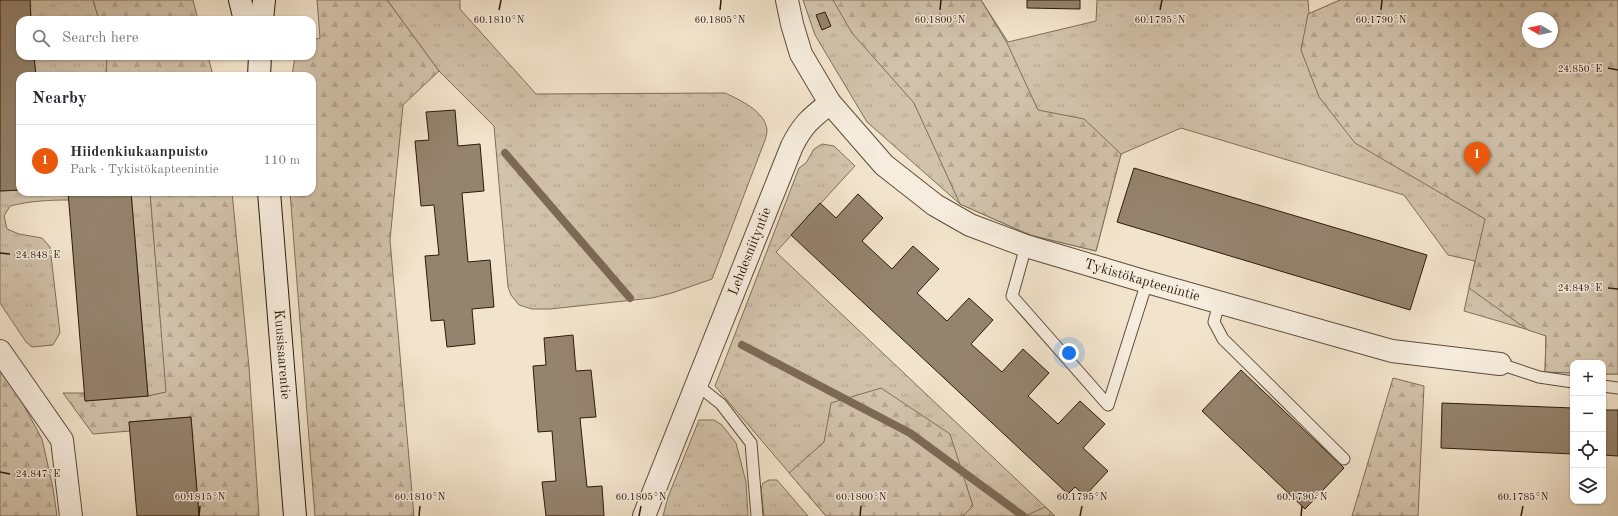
<!DOCTYPE html>
<meta charset="utf-8">
<style>
:root{--surface:#fff;--page:#f2f2f3;--text:#2b2b33;--muted:#7c7c81;--line:#e1e1e2;--accent:#ea580c}
body{margin:0;font-family:"Old Standard TT",serif;background:var(--page);color:var(--text)}
.controls{position:absolute;right:12px;bottom:12px;display:grid;overflow:hidden;border-radius:8px;box-shadow:0 1px 3px #0004}
.controls button{width:36px;height:36px;display:grid;place-items:center;padding:0;border:0;border-bottom:1px solid var(--line);background:var(--surface);color:var(--text);font:20px sans-serif}
.compass{position:absolute;left:1522px;top:12px;width:36px;height:36px;border-radius:50%;background:var(--surface);box-shadow:0 1px 3px #0004;rotate:279deg}
.you{position:absolute;left:1069px;top:353px;width:14px;height:14px;margin:-10px;border:3px solid #fff;border-radius:50%;background:#1a73e8;box-shadow:0 0 0 6px #1a73e833}
.badge{display:grid;place-items:center;width:26px;height:26px;border-radius:50%;background:var(--accent);color:#fff;font-size:13px;font-weight:700}
.pin{position:absolute;translate:-50% -33px;filter:drop-shadow(0 1px 2px #0008)}
.pin::after{content:'';position:absolute;top:21px;width:14px;height:12px;background:inherit;clip-path:polygon(0 0,100% 0,50% 100%)}
.list{margin:0;padding:0;list-style:none}
h2{display:flex;justify-content:space-between;align-items:center;height:52px;margin:0;padding:0 16px;font-size:17px}
h2 small{font-size:13px;font-weight:400;color:var(--muted)}
.list li{display:grid;grid-template-columns:26px 1fr auto;gap:12px;align-items:center;box-sizing:border-box;height:72px;padding:0 16px;border-top:1px solid var(--line)}
.list b{display:block;font-size:15px;white-space:nowrap}
.list p{margin:0;font-size:13px;white-space:nowrap;color:var(--muted)}
.list em{font-size:13px;font-style:normal;color:var(--muted)}
.icon{flex:none;width:22px;height:22px;fill:none;stroke:currentColor;stroke-width:2;stroke-linecap:round;stroke-linejoin:round}
.map{position:relative;flex:none;width:1618px;height:516px;overflow:hidden}
.search{position:absolute;background:var(--surface);box-shadow:0 1px 3px #0004;left:16px;top:16px;width:300px;height:44px;display:flex;align-items:center;gap:10px;box-sizing:border-box;padding:0 14px;border-radius:12px;color:var(--muted);font-size:15px}
.panel{position:absolute;background:var(--surface);box-shadow:0 1px 3px #0004;left:16px;top:72px;width:300px;height:124px;border-radius:12px}
.map>svg:first-child{display:block}
</style>
<div class="map">
<svg width="1618" height="516" viewBox="0 0 1618 516">
<defs>
<pattern id="grass-tufts" width="24" height="20" patternUnits="userSpaceOnUse"><rect width="24" height="20" fill="#d1c2ab"/><path d="M3 7l-1-3M5 7V3M7 7l1-3M15 17l-1-3M17 17v-4M19 17l1-3" fill="none" stroke="#b4a692"/></pattern>
<pattern id="forest-firs" width="22" height="20" patternUnits="userSpaceOnUse"><rect width="22" height="20" fill="#d1c2ab"/><path d="M5 1l3.5 6h-7zM16 11l3.5 6h-7z" fill="#b4a692"/></pattern>
</defs>
<rect width="100%" height="100%" fill="#f2e4cc"/>
<filter id="stains"><feTurbulence type="fractalNoise" baseFrequency=".005" numOctaves="4"/><feColorMatrix values="0 0 0 0 .2 0 0 0 0 .09 0 0 0 0 .02 0 0 0 .5 -.17"/></filter>
<radialGradient id="worn" r=".72"><stop offset=".6" stop-color="#630" stop-opacity="0"/><stop offset="1" stop-color="#630" stop-opacity=".3"/></radialGradient>
<path fill="url(#grass-tufts)" stroke="#806e5a" fill-rule="evenodd" d="M 30,0 L 93,0 L 99,20 L 31,20 Z
M 387,0 L 460,0 L 460,9 L 536,94 L 725,93 C 740,100 765,111 767,130 C 767,133 766,137 765,140 L 712,279 L 672,293 L 652,298 L 550,309 L 532,309 L 519,305 L 511,295 L 508,287 L 494,126 L 439,71 Z
M 803,0 L 981,0 L 1008,42 L 1096,21 L 1097,0 L 1308,0 L 1309,14 L 1340,0 L 1618,0 L 1618,374 L 1603,374 L 1603,363 L 1573,363 L 1573,373 L 1545,372 L 1546,335 L 1464,311 L 1475,261 L 1448,255 L 1404,195 L 1181,128 L 1121,154 L 1096,251 L 1030,235 L 960,204 L 867,122 L 815,35 ZM 1528,18 L 1552,18 L 1552,42 L 1528,42 Z
M 34,56 L 107,56 L 106,76 L 36,76 Z
M 822,144 L 834,146 L 855,166 L 776,252 L 1055,516 L 826,516 L 715,386 L 799,168 L 806,163 L 814,149 Z
M 20,190 L 20,192 L 68,192 L 69,200 C 48,200 30,201 10,206 L 4,216 L 7,229 L 19,234 L 42,238 L 50,247 L 60,333 L 53,345 L 32,347 L 26,342 L 0,303 L 0,191 Z
M 131,192 L 150,192 L 167,392 L 148,396 Z
M 699,420 L 714,420 L 722,425 L 736,443 L 746,482 L 748,516 L 663,516 L 668,497 Z
M 769,480 L 777,480 L 808,516 L 764,516 L 761,489 L 763,483 Z"/>
<path fill="url(#forest-firs)" stroke="#806e5a" fill-rule="evenodd" d="M 93,0 L 193,0 L 198,20 L 99,20 Z
M 317,0 L 387,0 L 439,71 L 403,105 L 390,240 L 414,516 L 315,516 L 290,192 L 312,192 L 312,76 L 292,76 L 295,56 L 312,56 L 312,40 L 320,38 Z
M 833,0 L 981,0 L 1007,43 L 1038,110 L 1084,119 L 1121,154 L 1096,251 L 1030,235 L 960,204 L 914,103 L 852,33 Z
M 1340,0 L 1618,0 L 1618,374 L 1603,374 L 1603,363 L 1573,363 L 1573,373 L 1545,372 L 1546,336 L 1528,330 L 1469,288 L 1485,219 L 1355,143 L 1319,97 L 1301,50 L 1308,14 ZM 1528,18 L 1552,18 L 1552,42 L 1528,42 Z
M 107,56 L 208,56 L 213,76 L 106,76 Z
M 150,192 L 232,192 L 249,367 L 259,516 L 199,516 L 191,417 L 129,422 L 130,431 L 93,434 L 63,393 L 84,393 L 86,401 L 148,396 L 166,392 Z
M 0,367 L 16,391 L 42,439 L 53,488 L 57,516 L 0,516 Z
M 1393,378 L 1424,386 L 1418,516 L 1352,516 Z
M 881,388 L 950,434 L 973,506 L 963,516 L 826,516 L 789,473 L 824,442 L 831,403 Z
M 1045,507 L 1055,516 L 1025,516 Z"/>
<g fill="none" stroke-linecap="round" stroke-linejoin="round">
<path stroke="#7b6a56" stroke-width="8" d="M 505,153 L 630,298
M 742,345 L 910,433 L 1023,516"/>
</g>
<path fill="#94836e" stroke="#2e1a09" d="M 0,0 L 30,0 L 31,20 L 20,20 L 20,56 L 34,56 L 36,76 L 20,76 L 20,190 L 0,191 Z
M 1027,0 L 1080,0 L 1080,9 L 1027,8 Z
M 825,12 L 831,26 L 822,30 L 816,15 Z
M 455,110 L 458,146 L 480,144 L 484,191 L 462,193 L 468,262 L 490,260 L 494,307 L 472,309 L 475,344 L 447,347 L 444,320 L 431,321 L 425,256 L 439,255 L 434,205 L 421,206 L 415,141 L 429,140 L 426,112 Z
M 1134,168 L 1427,255 L 1410,310 L 1117,222 Z
M 68,192 L 131,192 L 148,396 L 85,401 Z
M 858,194 L 883,218 L 862,241 L 892,269 L 913,246 L 939,269 L 917,293 L 947,321 L 969,298 L 993,320 L 971,344 L 1002,372 L 1023,349 L 1049,373 L 1028,396 L 1058,424 L 1080,401 L 1105,424 L 1083,448 L 1108,471 L 1085,496 L 1075,487 L 1068,494 L 791,235 L 820,203 L 836,218 Z
M 573,335 L 576,371 L 591,370 L 596,417 L 580,418 L 587,487 L 602,486 L 604,516 L 546,516 L 542,482 L 556,481 L 552,431 L 538,432 L 533,366 L 546,365 L 544,338 Z
M 1241,370 L 1344,468 L 1305,509 L 1202,411 Z
M 1442,403 L 1573,408 L 1573,454 L 1441,448 Z
M 1603,410 L 1618,410 L 1618,456 L 1603,455 Z
M 191,417 L 199,516 L 137,516 L 129,422 Z"/>
<g fill="none" stroke-linecap="round" stroke-linejoin="round">
<defs>
<path id="service" d="M 1026,246 L 1012,296 L 1108,405 L 1147,282
M 1219,303 L 1214,322 L 1223,339 L 1344,459
M 1500,364 L 1539,377 L 1573,382
M 697,385 L 721,404 L 751,443 L 757,516
M 1603,386 L 1618,388"/>
<g id="minor">
<path id="s1" d="M 787,0 L 792,24 L 801,54 L 830,103 L 884,165 L 935,205 L 970,225 L 1026,246 L 1147,282 L 1392,351 L 1500,364"/>
<path d="M 0,351 L 62,440 L 71,516"/>
<path id="s2" d="M 644,516 L 792,146 C 803,124 811,118 830,103"/>
</g>
<g id="secondary">
<path d="M 240,0 L 245,20"/>
<path d="M 262,20 L 264,0"/>
<path d="M 259,76 L 260,56"/>
<path id="s3" d="M 269,192 L 295,516"/>
</g>
</defs>
<use href="#service" stroke="#5f4c3a" stroke-width="13"/>
<use href="#minor" stroke="#5f4c3a" stroke-width="24"/>
<use href="#secondary" stroke="#2e1a09" stroke-width="24"/>
<use href="#service" stroke="#f7edde" stroke-width="11"/>
<use href="#minor" stroke="#f7edde" stroke-width="22"/>
<use href="#secondary" stroke="#f7edde" stroke-width="22"/>
</g>
<path fill="none" stroke="#2e1a09" stroke-width="1.5" d="M 499,10 L 501,0M 720,10 L 721,0M 940,10 L 941,0M 1160,10 L 1162,0M 1381,10 L 1382,0M 1608,68 L 1618,70M 0,253 L 10,254M 1608,288 L 1618,289M 0,472 L 10,474M 199,516 L 200,506M 419,516 L 420,506M 639,516 L 641,506M 860,516 L 861,506M 1080,516 L 1082,506M 1301,516 L 1302,506M 1521,516 L 1523,506"/>
<g text-anchor="middle" dominant-baseline="central" stroke-width="3" stroke-linejoin="round" paint-order="stroke">
<g font-size="14" fill="#2e1a09" stroke="#f7edde">
<text stroke="none"><textPath href="#s2" startOffset="285">Lehdesniityntie</textPath></text>
<text stroke="none"><textPath href="#s1" startOffset="481">Tykistökapteenintie</textPath></text>
<text stroke="none"><textPath href="#s3" startOffset="163">Kuusisaarentie</textPath></text>
</g>
</g>
<g font-size="10" text-anchor="middle" fill="#2e1a09" stroke="#f7edde" stroke-width="3" stroke-linejoin="round" paint-order="stroke">
<text x="499" y="23">60.1810°N</text>
<text x="720" y="23">60.1805°N</text>
<text x="940" y="23">60.1800°N</text>
<text x="1160" y="23">60.1795°N</text>
<text x="1381" y="23">60.1790°N</text>
<text x="1580" y="72">24.850°E</text>
<text x="38" y="258">24.848°E</text>
<text x="1580" y="291">24.849°E</text>
<text x="38" y="477">24.847°E</text>
<text x="200" y="500">60.1815°N</text>
<text x="420" y="500">60.1810°N</text>
<text x="641" y="500">60.1805°N</text>
<text x="861" y="500">60.1800°N</text>
<text x="1082" y="500">60.1795°N</text>
<text x="1302" y="500">60.1790°N</text>
<text x="1523" y="500">60.1785°N</text>
</g>
<rect width="100%" height="100%" filter="url(#stains)"/>
<rect width="100%" height="100%" fill="url(#worn)"/>
</svg>
<div class="controls">
<button>+</button>
<button>−</button>
<button><svg class="icon" aria-label="locate" viewBox="0 0 24 24"><circle cx="12" cy="12" r="6"/><path d="M12 2v4M12 18v4M2 12h4M18 12h4"/></svg></button>
<button><svg class="icon" aria-label="layers" viewBox="0 0 24 24"><path d="M12 4l9 5-9 5-9-5zM3 14l9 5 9-5"/></svg></button>
</div>
<svg class="compass" viewBox="-18 -18 36 36"><path d="M0-13l5 13h-10z" fill="#e53935"/><path d="M0 13l5-13h-10z" fill="#7c7c81"/></svg>
<div class="you"></div>
<div class="pin badge" style="left:1477px;top:175px">1</div>
<div class="search"><svg class="icon" aria-label="search" viewBox="0 0 24 24"><circle cx="10" cy="10" r="6"/><path d="M15 15l6 6"/></svg>Search here</div>
<section class="panel">
<h2>Nearby<small></small></h2>
<ul class="list">
<li><span class="badge">1</span><div><b>Hiidenkiukaanpuisto</b><p>Park · Tykistökapteenintie</p></div><em>110 m</em></li>
</ul>
</section>
</div>
